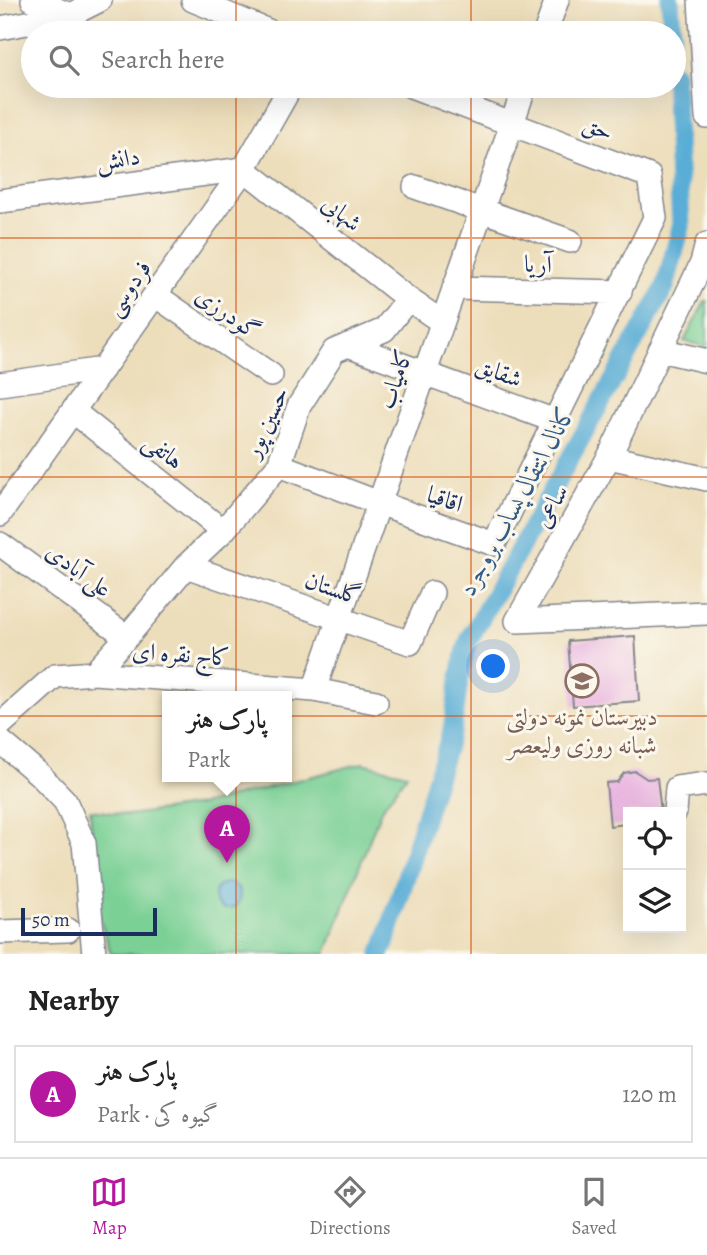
<!DOCTYPE html>
<meta charset="utf-8">
<style>
:root{--surface:#fff;--page:#f6f6f6;--text:#222;--muted:#767676;--line:#e0e0e0;--accent:#b5179e}
body{margin:0;font-family:Alegreya,Amiri,serif;background:var(--page);color:var(--text)}
.controls{position:absolute;right:21px;bottom:21px;display:grid;overflow:hidden;border-radius:0px;box-shadow:0 7px 28px #0002}
.controls button{width:63px;height:63px;display:grid;place-items:center;padding:0;border:0;border-bottom:2px solid var(--line);background:var(--surface);color:var(--text);font:35px sans-serif}
.scale{position:absolute;left:21px;bottom:18px;width:136px;box-sizing:border-box;padding-left:7px;border:4px solid #1b2f5e;border-top:0;font-size:19px;line-height:24px;white-space:nowrap;color:#1b2f5e;-webkit-text-stroke:5px #fbf7ec;paint-order:stroke}
.you{position:absolute;left:494px;top:667px;width:24px;height:24px;margin:-18px;border:5px solid #fff;border-radius:50%;background:#1a73e8;box-shadow:0 0 0 10px #1a73e833}
.badge{display:grid;place-items:center;width:46px;height:46px;border-radius:50%;background:var(--accent);color:#fff;font-size:23px;font-weight:700}
.pin{position:absolute;translate:-50% -58px;filter:drop-shadow(0 2px 4px #0008)}
.pin::after{content:'';position:absolute;top:37px;width:24px;height:21px;background:inherit;clip-path:polygon(0 0,100% 0,50% 100%)}
.popup{position:absolute;left:162px;top:691px;width:130px;height:91px;box-sizing:border-box;display:grid;place-content:center;border-radius:0px;background:var(--surface);filter:drop-shadow(0 2px 5px #0005);font-size:23px;white-space:nowrap;color:var(--muted)}
.popup b{font-size:26px;color:var(--text)}
.popup::after{content:'';position:absolute;left:50%;top:100%;margin-left:-14px;border:14px solid transparent;border-top-color:var(--surface)}
.list{margin:0;padding:0;list-style:none}
h2{display:flex;justify-content:space-between;align-items:center;height:91px;margin:0;padding:0 28px;font-size:30px}
h2 small{font-size:23px;font-weight:400;color:var(--muted)}
.list li{display:grid;grid-template-columns:46px 1fr auto;gap:21px;align-items:center;box-sizing:border-box;height:98px;margin:0 14px 14px;padding:0 14px;border:2px solid var(--line);border-radius:0px}
.list b{display:block;font-size:26px;white-space:nowrap}
.list p{margin:0;font-size:23px;white-space:nowrap;color:var(--muted)}
.list em{font-size:23px;font-style:normal;color:var(--muted)}
.icon{flex:none;width:38px;height:38px;fill:none;stroke:currentColor;stroke-width:2;stroke-linecap:round;stroke-linejoin:round}
.map{position:relative;flex:none;width:707px;height:954px;overflow:hidden}
.search{position:absolute;background:var(--surface);box-shadow:0 7px 28px #0002;left:21px;right:21px;top:21px;height:77px;display:flex;align-items:center;gap:18px;box-sizing:border-box;padding:0 24px;border-radius:38px;color:var(--muted);font-size:26px}
.sheet{height:203px;background:var(--surface)}
nav{display:flex;justify-content:space-around;align-items:center;box-sizing:border-box;height:98px;border-top:2px solid var(--line);background:var(--surface);font-size:19px;color:var(--muted)}
nav a{display:grid;justify-items:center;gap:4px}
nav .on{color:var(--accent)}
.map>svg:first-child{display:block}
</style>
<div class="map">
<svg width="707" height="954" viewBox="0 0 707 954">
<rect width="100%" height="100%" fill="#fbf7ec"/>
<filter id="ink" filterUnits="userSpaceOnUse"><feTurbulence type="fractalNoise" baseFrequency=".0143" numOctaves="2"/><feDisplacementMap in="SourceGraphic" scale="14" xChannelSelector="R" yChannelSelector="G"/><feConvolveMatrix kernelMatrix="1 2 1 2 8 2 1 2 1" color-interpolation-filters="sRGB"/></filter>
<filter id="wash" filterUnits="userSpaceOnUse"><feTurbulence type="fractalNoise" baseFrequency=".00686" numOctaves="4" result="noise"/><feDisplacementMap in="SourceGraphic" scale="28" xChannelSelector="R" yChannelSelector="G"/><feGaussianBlur stdDeviation="1.57" result="paint"/><feColorMatrix in="noise" values="0 0 0 0 0 0 0 0 0 0 0 0 0 0 0 0 0 1.4 0 .05"/><feComposite in="paint" operator="in"/></filter>
<g filter="url(#wash)">
<rect width="100%" height="100%" fill="#eddebb"/>
<path fill="#7ad095" stroke="#4a807a" stroke-width="2" d="M 705,301 L 707,301 L 707,347 L 684,341 Z
M 363,763 L 407,774 L 381,810 L 326,954 L 111,954 L 98,912 L 90,810 L 128,815 L 201,805 Z"/>
<path fill="#5aadd6" stroke="#3a6e9a" stroke-width="2" d="M214 896a13 13 0 1 1 26 0a13 13 0 1 1-26 0Z"/>
<g fill="none" stroke-linecap="round" stroke-linejoin="round">
<path stroke="#5aadd6" stroke-width="19" d="M 670,0 L 672,33
M 380,954 L 385,944 L 452,730 C 457,700 459,669 469,640 L 665,287 L 681,227 L 674,74"/>
</g>
<g id="blocks">
<path fill="#e6a9de" d="M 635,636 L 639,701 L 573,706 L 568,641 Z
M 635,771 L 647,779 L 657,778 L 661,812 L 628,812 L 628,830 L 626,830 L 626,824 L 610,826 L 606,783 L 617,782 L 624,773 Z"/>
</g>
</g>
<g filter="url(#ink)">
<use href="#blocks" fill-opacity="0" stroke="#84868c" stroke-width="2"/>
<g fill="none" stroke-linecap="round" stroke-linejoin="round">
<defs>
<path id="minor" d="M 33,0 L 70,15
M 193,0 L 273,33
M 700,0 L 707,117
M 0,28 L 70,15 L 100,0
M 545,33 L 557,0
M 415,187 L 570,241
M 0,201 L 244,169 L 408,299
M 454,288 L 620,292
M 155,295 L 271,375
M 348,345 L 555,421
M 660,350 L 707,361
M 0,384 L 103,369
M 73,411 L 223,531
M 609,457 L 707,479
M 279,465 L 379,503 L 494,544 L 655,218 L 649,176 L 411,86
M 0,514 L 244,169 L 291,86
M 0,544 L 127,637
M 186,566 L 410,643 L 432,593
M 517,621 L 609,457 L 702,263 L 707,244
M 517,621 L 707,613
M 94,673 L 127,637 L 186,566 L 223,531 L 279,465 L 299,406 L 334,351 L 384,330 L 408,299 L 442,322
M 314,690 L 525,86
M 0,725 L 55,676 L 94,673 L 314,690 L 376,702
M 0,741 L 39,774 L 65,801 L 84,843 L 94,954
M 675,812 L 677,788 L 707,784
M 0,932 L 68,930"/>
</defs>
<use href="#minor" stroke="#84868c" stroke-width="26"/>
<use href="#minor" stroke="#fff" stroke-width="23"/>
</g>
</g>
<path fill="none" stroke="#d45514" stroke-width="2" stroke-opacity="0.55" d="M 236,0 L 236,33M 471,0 L 471,33M 236,86 L 236,954M 471,86 L 471,954M 0,238 L 707,238M 0,477 L 707,477M 0,716 L 707,716"/>
<defs>
<symbol id="school-ring" viewBox="-11 -11 22 22"><circle r="9.5" fill="#fbf7ec" stroke="#8d6e63" stroke-width="1.5"/><path d="M0-5L7-2L0 1L-7-2ZM-4 1L0 2.5L4 1V4Q0 6-4 4Z" fill="#8d6e63"/></symbol>
</defs>
<g fill-rule="evenodd">
<use href="#school-ring" x="563" y="662" width="38" height="38"/>
</g>
<g text-anchor="middle" dominant-baseline="central" stroke-width="6" stroke-linejoin="round" paint-order="stroke">
<g font-size="24" fill="#1b2f5e" stroke="#fbf7ec">
<text transform="translate(598 128) rotate(21)">حق</text>
<text transform="translate(118 159) rotate(-8)">دانش</text>
<text transform="translate(342 213) rotate(38)">شهابی</text>
<text transform="translate(538 264) rotate(1)">آریا</text>
<text transform="translate(128 288) rotate(-55)">فردوسی</text>
<text transform="translate(228 313) rotate(35)">گودرزی</text>
<text transform="translate(499 372) rotate(21)">شقایق</text>
<text transform="translate(395 379) rotate(-71)">کامیاب</text>
<text transform="translate(266 422) rotate(-65)">حسین پور</text>
<text transform="translate(164 451) rotate(39)">هاتفی</text>
<text transform="translate(445 499) rotate(19)">اقاقیا</text>
<text transform="translate(551 506) rotate(-61)">ساعی</text>
<text transform="translate(79 570) rotate(36)">علی آبادی</text>
<text transform="translate(333 588) rotate(19)">گلستان</text>
<text transform="translate(181 654) rotate(4)">کاج نقره ای</text>
</g>
<g font-size="24" fill="#785e54" stroke="#fbf7ec">
<text x="582" y="717">دبیرستان نمونه دولتی<tspan x="582" dy="28">شبانه روزی ولیعصر</tspan></text>
</g>
<g font-size="26" font-style="italic" fill="#315b88" stroke="#fbf7ec">
<text transform="translate(517 500) rotate(-61)">کانال انتقال پساب بروجرد</text>
</g>
</g>
</svg>
<div class="controls">
<button><svg class="icon" aria-label="locate" viewBox="0 0 24 24"><circle cx="12" cy="12" r="6"/><path d="M12 2v4M12 18v4M2 12h4M18 12h4"/></svg></button>
<button><svg class="icon" aria-label="layers" viewBox="0 0 24 24"><path d="M12 4l9 5-9 5-9-5zM3 14l9 5 9-5"/></svg></button>
</div>
<div class="scale">50 m</div>
<div class="you"></div>
<div class="pin badge" style="left:227px;top:863px">A</div>
<div class="popup"><b>پارک هنر</b>Park</div>
<div class="search"><svg class="icon" aria-label="search" viewBox="0 0 24 24"><circle cx="10" cy="10" r="6"/><path d="M15 15l6 6"/></svg>Search here</div>
</div>
<section class="sheet">
<h2>Nearby<small></small></h2>
<ul class="list">
<li><span class="badge">A</span><div><b>پارک هنر</b><p>Park · گیوه کی</p></div><em>120 m</em></li>
</ul>
</section>
<nav>
<a class="on"><svg class="icon" aria-label="map" viewBox="0 0 24 24"><path d="M3 6l6-2 6 2 6-2v14l-6 2-6-2-6 2zM9 4v14M15 6v14"/></svg>Map</a>
<a><svg class="icon" aria-label="directions" viewBox="0 0 24 24"><path d="M12 3l9 9-9 9-9-9zM9 14v-3h6M13 9l2 2-2 2"/></svg>Directions</a>
<a><svg class="icon" aria-label="saved" viewBox="0 0 24 24"><path d="M7 4h10v16l-5-4-5 4z"/></svg>Saved</a>
</nav>
